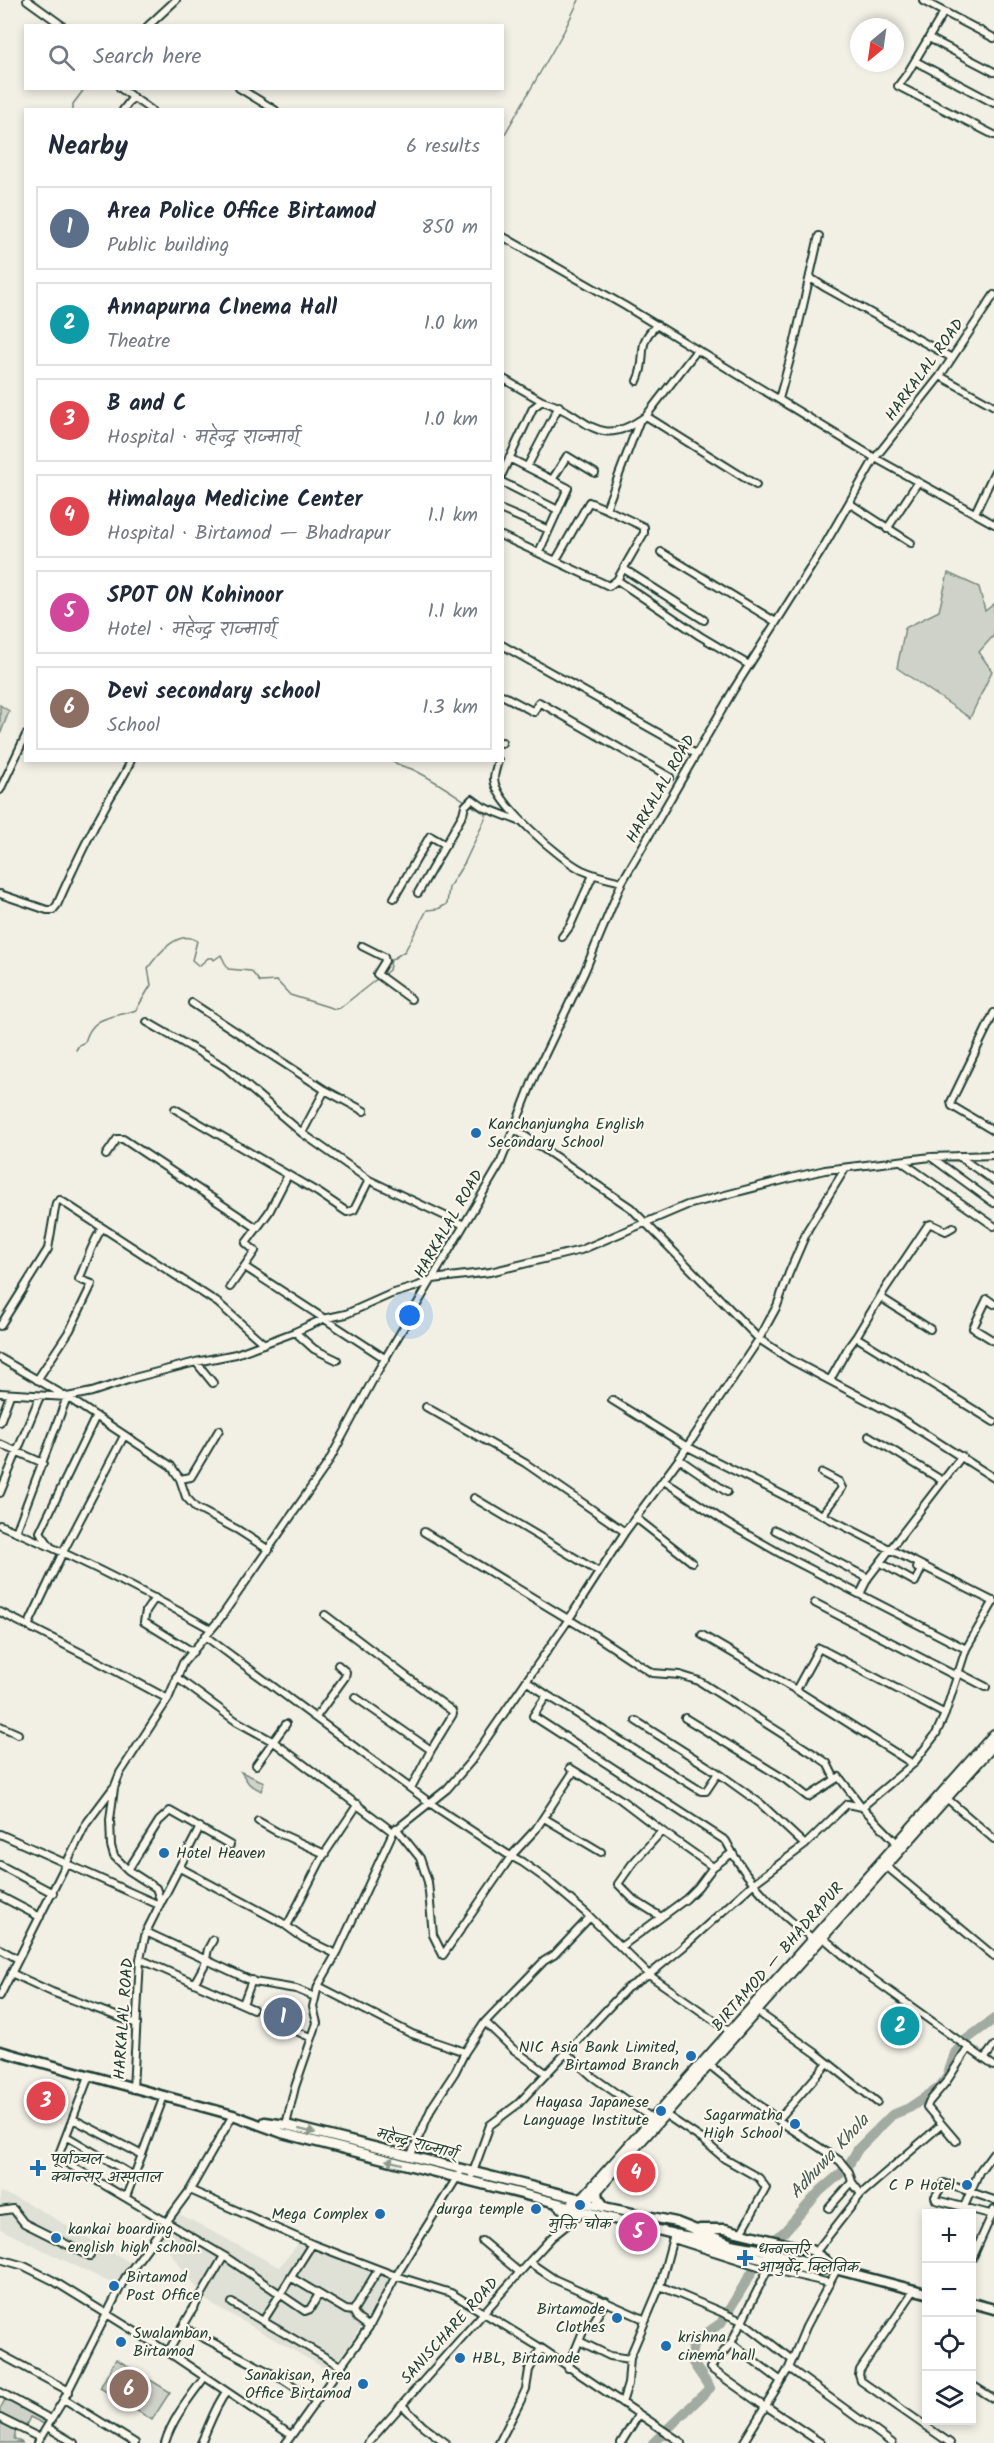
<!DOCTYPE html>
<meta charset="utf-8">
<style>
:root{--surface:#fff;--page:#f2f2f3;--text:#1f2937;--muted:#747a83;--line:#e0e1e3;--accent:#7c3aed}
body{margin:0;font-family:Kalam,"Playpen Sans Deva",sans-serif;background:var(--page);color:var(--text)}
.controls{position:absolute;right:18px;bottom:18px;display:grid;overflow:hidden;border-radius:0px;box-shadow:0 3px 9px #0003}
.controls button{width:54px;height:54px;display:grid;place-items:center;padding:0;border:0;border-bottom:2px solid var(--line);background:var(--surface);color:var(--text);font:30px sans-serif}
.compass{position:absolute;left:850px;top:18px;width:54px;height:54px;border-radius:50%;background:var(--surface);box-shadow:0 3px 9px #0003;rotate:209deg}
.you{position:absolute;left:410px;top:1316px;width:21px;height:21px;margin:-15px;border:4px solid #fff;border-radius:50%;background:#1a73e8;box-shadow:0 0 0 9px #1a73e833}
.badge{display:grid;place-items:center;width:39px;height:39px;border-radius:50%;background:var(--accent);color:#fff;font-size:20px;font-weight:700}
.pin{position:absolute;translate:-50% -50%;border:3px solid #fff;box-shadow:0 2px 6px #0006}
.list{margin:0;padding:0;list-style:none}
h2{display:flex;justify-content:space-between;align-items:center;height:78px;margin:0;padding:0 24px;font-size:26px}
h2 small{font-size:20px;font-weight:400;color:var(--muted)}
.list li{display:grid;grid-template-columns:39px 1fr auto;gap:18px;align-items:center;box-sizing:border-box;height:84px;margin:0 12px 12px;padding:0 12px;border:2px solid var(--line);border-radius:0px}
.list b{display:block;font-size:22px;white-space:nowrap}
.list p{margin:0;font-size:20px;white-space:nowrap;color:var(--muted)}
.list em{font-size:20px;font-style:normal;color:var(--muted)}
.icon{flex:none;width:33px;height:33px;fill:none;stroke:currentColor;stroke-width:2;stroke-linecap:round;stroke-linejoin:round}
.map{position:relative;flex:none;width:994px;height:2443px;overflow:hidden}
.search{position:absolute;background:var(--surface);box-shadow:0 3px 9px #0003;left:24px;top:24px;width:480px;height:66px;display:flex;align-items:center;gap:15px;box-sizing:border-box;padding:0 21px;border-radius:0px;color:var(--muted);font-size:22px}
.panel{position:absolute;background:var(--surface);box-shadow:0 3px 9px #0003;left:24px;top:108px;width:480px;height:654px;border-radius:0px}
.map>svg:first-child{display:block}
</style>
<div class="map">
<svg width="994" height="2443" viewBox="0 0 994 2443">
<rect width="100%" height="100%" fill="#f2f0e5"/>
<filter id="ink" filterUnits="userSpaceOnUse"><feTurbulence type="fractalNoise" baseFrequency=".0167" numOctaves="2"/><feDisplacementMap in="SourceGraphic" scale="12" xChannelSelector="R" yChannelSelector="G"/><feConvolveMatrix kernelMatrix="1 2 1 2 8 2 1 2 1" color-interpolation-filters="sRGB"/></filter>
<g filter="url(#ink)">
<path fill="#e0e1d6" d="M 0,2192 L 28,2203 L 131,2263 L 119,2287 L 0,2229 Z
M 178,2213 L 279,2267 L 298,2244 L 393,2278 L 331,2372 L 207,2301 L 158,2237 Z"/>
<path fill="#cfd2c8" stroke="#77887e" stroke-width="1.5" d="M 948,573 L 979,587 L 985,611 L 994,604 L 994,635 L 979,652 L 992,671 L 970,718 L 897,668 L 905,628 L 939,611 Z
M 0,705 L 9,711 L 0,735 Z
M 241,1772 L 264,1782 L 261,1791 L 249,1784 Z
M 116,2359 L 170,2392 L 152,2420 L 100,2388 Z
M 7,2396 L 48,2418 L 44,2424 L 30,2417 L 24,2430 L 16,2429 L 14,2439 L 23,2443 L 0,2443 L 0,2409 Z"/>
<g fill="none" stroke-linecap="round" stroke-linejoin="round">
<path stroke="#6e7f75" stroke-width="1.5" d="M 73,110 L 73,104 L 85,88
M 502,139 L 564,31 L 579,0
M 392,760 C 398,767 406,766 414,770 C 432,779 449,790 465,801
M 382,976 L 389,970 L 391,960 L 405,951 L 427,910 L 438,909 L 447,904 L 449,887 L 465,862 L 486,817 L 486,814 L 469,804
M 76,1050 L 79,1045 L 85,1042 C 93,1014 112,1019 136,1010 L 151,985 L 148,968 C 158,954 179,928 197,941 L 192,960 L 199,966 L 208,958 L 213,958 L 214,960 L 221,955 L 228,969 L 251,971 L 260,982 L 277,981 L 290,995 L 335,1009 L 340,1008 L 378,978"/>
<path stroke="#a2aba1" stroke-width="10" d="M 653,2443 L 710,2388 L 691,2360 L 692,2349 L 698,2339 L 721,2323 L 771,2241 L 784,2232 L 820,2191 L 847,2168 L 858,2149 L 892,2115 L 909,2108 L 939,2088 L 947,2077 L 955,2053 L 967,2039 L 994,2019"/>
<defs>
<path id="minor" d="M 27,0 L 63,26
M 923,1 L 994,38
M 944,12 L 907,74 L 898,86 L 994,135
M 148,26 L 176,0
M 929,38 L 994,72
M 915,61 L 994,103
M 120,88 L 151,110
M 239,88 L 275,110
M 123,110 L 133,97
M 502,236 L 625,306 L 875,458 L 940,376 L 994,295
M 810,275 L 812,279 L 826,288 L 952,358
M 940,376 L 994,406
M 502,378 L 542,401
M 637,381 C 649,356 634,345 657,325
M 779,399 L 794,345 L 819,236
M 646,416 L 697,350
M 509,458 L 568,488 L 539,552
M 527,467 L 559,406
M 502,474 L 533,408 L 542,401 C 589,414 595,453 646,416 L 756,485
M 552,480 L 567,456 L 595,473
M 502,482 L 558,510
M 849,503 L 911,543
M 502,510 L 549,530
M 975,513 L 994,473
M 887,529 L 918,482
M 502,536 L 609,586 L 617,580 L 644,533 L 644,527 L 606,509
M 661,552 L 776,622
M 556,560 L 589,502 L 606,509 L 639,422
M 624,569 L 704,620
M 617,580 L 700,636 L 749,665
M 502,645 L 696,754
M 502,695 L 534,712 L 539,702 L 670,777
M 502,742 L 502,743
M 498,760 C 497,766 494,773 494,779 C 496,804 560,859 582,870 C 595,876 609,879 622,882
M 0,790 L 26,735
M 418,893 L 463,814 L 465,806 L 472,799 L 483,807 L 519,821
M 0,894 L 47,910 L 53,910 L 57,905 C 72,871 88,837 106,805 C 114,789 125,777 131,760
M 394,898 L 430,836 L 446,845
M 562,937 L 570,926 L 593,875
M 362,946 L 384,957 L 385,961 L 377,974 L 411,999
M 192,1003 L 325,1090 L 364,1111
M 994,1013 L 951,1102 L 952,1106 L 994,1131
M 147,1022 L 225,1067 L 302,1133 L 369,1180 L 464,1225
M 175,1109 L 319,1193 L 347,1212 L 354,1210 L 369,1180
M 513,1128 L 631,1208 L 759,1339 L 791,1360 L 897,1416 L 994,1478
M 302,1133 L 325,1090
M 106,1155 L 117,1139 L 123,1139 L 257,1228
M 958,1156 L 994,1181
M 931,1157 L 994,1203
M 901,1161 L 994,1226
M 60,1200 L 218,1303 L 264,1344
M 245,1267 L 386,1359
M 230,1287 L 255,1251 L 246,1243 L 269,1212 L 288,1175
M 880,1297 L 930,1329
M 994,1304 L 987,1299 L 973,1328 L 994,1341
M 0,1326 L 48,1249 L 56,1203
M 295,1332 L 314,1349 L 337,1360
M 856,1337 L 885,1289 L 928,1225 L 931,1224 L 946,1231 L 953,1227
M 0,1358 L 67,1397 L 171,1466 L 180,1479 L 186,1497 L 196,1508 L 238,1530 L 269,1550
M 196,1362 L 213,1383
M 37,1380 L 70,1330 L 92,1284 L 79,1279 C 87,1262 91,1245 101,1230
M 830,1380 L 848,1348 L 856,1337 L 994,1422
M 0,1393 L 67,1397 L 92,1392 L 134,1378 L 196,1362 L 236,1354 L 295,1332 L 323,1319 L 346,1314 L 391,1294 L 418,1286 L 433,1279 L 490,1272 L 581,1250 L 687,1205 L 795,1177 L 825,1170 L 931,1157 L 994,1155
M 612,1400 L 686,1446 L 994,1602
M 426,1407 L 525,1463 L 625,1532
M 0,1422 L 10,1395
M 869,1436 L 943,1481
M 0,1444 L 43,1463
M 679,1459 L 727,1492
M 180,1479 L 191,1477 L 219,1430
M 664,1481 L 727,1523 L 783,1555 L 966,1649
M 0,1493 L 40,1396
M 474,1498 L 599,1572
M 822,1515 L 842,1488 L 839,1482 L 822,1473
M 636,1518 L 692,1562
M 0,1525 C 73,1555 143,1591 211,1629
M 775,1530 L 868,1578 L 860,1594
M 16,1532 L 67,1397
M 424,1532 L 593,1634 L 652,1673 L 680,1675 L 699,1681 L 814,1754 L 827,1763 L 835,1779
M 50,1546 L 40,1532 L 96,1416
M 881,1563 L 915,1582 L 921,1570 L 917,1568
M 868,1578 L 962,1456
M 155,1598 L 146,1611 L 144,1622 L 193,1652
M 815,1603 L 956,1676
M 0,1612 L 99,1662 L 168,1699
M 325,1615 L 452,1711 L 453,1714 L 431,1750 L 411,1788
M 28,1626 L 63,1552 L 124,1436
M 702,1635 L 796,1690 L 913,1764
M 205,1636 L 437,1808 L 507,1854 L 522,1862 L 546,1879 L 586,1913 L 649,1975 L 731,2032
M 957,1672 L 986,1687
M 176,1677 L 236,1721 L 274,1742 L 393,1832
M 526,1681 L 547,1695 L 533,1716 L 726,1841 C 746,1881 780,1915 816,1941
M 796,1690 L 819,1648 L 945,1714
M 547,1695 L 701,1791 L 706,1791 L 718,1773 L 636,1721
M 355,1697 L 431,1750
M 316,1717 L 345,1677 L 346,1672 L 338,1665
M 685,1718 L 786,1780 L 808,1797 L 839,1777 L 862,1807 L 900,1846
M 0,1726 L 18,1734
M 256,1765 L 286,1724
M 570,1768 L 620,1799 L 662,1831
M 718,1773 L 761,1804 L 805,1845
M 944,1796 L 994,1839
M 544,1818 L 601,1852
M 258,1821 L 279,1833 L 325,1854
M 396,1828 L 420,1858 L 428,1882 L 433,1935 L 443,1955
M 0,1834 L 159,1905
M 0,1865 L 53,1893
M 886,1866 L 994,1956
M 180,1868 L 281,1922 L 303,1938 L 336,1954
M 128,1870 L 159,1821 L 170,1811 L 230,1845
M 0,1896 L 40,1917
M 162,1901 L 200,1827
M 661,1917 L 634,1900 L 618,1884 L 632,1864 L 662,1831 L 713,1867 L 732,1853
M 287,1926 L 323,1856 L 358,1804
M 146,1932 L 254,1982 L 296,1989 L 315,1997
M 820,1935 L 863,1972 L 994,2066
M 622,1946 L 686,1899 L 698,1887 L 713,1867
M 0,1949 L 18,1959
M 443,1955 L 512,1855 L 536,1829 L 574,1771
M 140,1959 L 253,2009
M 11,1973 L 52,1992 L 137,2024
M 195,1982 L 205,1964 L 208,1949 L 213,1940
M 318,1986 L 412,2034 L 465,2052 L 455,2072 L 432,2107 L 410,2157
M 0,1996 L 86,1824 L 113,1788
M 243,2004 L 252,1980
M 755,2010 L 817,2054 L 877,2102
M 485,2022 L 513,2049 L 546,2073
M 294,2030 L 312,2038
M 465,2052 L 485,2022 L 544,1961 L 554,1955 L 590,1917
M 566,2053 L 593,2077 L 653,2119
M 984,2059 L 994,2046
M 707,2063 L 778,2120 L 840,2161 L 849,2172 L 852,2182 L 861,2194
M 89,2076 L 59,2154 L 60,2159 L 224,2256 L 305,2311 L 310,2309 L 319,2294
M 133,2089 L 140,1959 L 146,1932 L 161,1902 L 156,1888 L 128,1870 L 114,1856 L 111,1846 L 110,1820 L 114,1788 L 120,1773 L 168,1699 L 183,1663 L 219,1620 L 328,1463 L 376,1374 L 500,1164 L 535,1075 L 584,973 L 622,882 L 734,689 L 823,548 L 875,458 L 994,524
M 663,2113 L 703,2140 L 725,2159 L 759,2178 L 766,2188 L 741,2233
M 73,2119 L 142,2155
M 778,2120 L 827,2064
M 286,2125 L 295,2087 L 317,2023 L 313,2007 L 318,1986 L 338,1951 L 393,1832 L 447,1789 L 471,1761 L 569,1619 L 625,1532 L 679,1459 L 759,1339 L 777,1306 L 789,1273 L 808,1229 L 845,1169
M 66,2136 L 134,2176
M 956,2141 L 927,2107 L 929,2102 L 946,2082 L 969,2047
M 461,2171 L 396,2276 L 451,2293 L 541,2348 L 682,2443
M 472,2175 L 490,2125 L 518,2104 L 627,1988 L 649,1975 L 682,1948 L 754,1883 L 805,1845 L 847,1804 L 862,1807 L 913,1764 L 936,1734 L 945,1714 L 966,1649 L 994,1601
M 190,2190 L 312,2244 L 396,2276 L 369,2327 L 286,2443
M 126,2197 L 164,2096
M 829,2208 L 852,2182
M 0,2211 L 13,2209 L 24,2223 L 90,2256
M 961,2214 L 979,2172 L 993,2153
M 990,2214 L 936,2200 L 935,2197 L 944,2183 L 994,2200
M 673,2239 L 761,2267 L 830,2283
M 482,2241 L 519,2272
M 815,2253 L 861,2194 L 941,2125
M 0,2259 L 24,2266 L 52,2280 L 168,2352 L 291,2435
M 972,2259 L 994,2210
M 529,2262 L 554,2279 L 646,2320
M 292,2278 L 346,2310 L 353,2311 L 378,2270
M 660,2286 L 742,2321 L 792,2360
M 915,2289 L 860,2370 L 859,2375 L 861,2381 L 950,2443
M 232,2303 L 342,2367
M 353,2311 L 357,2318 L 369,2327
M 263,2321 L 312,2244
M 183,2327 L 284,2380 L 316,2401
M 579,2341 L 610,2356 L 630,2359
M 731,2343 L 781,2381
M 168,2352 L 224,2256
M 0,2354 L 69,2391
M 568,2368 L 584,2329 L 594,2321 L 606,2301
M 789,2368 L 892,2443
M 972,2385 L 994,2399
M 0,2392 L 52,2420
M 64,2399 L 135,2443
M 622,2403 L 628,2384 L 630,2357 L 660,2286 L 674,2234
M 402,2405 L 423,2426 L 446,2443
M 766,2406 L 821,2443
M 765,2407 L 710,2368 L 731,2343 L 768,2269
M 0,2418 L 40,2438
M 47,2427 L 74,2443
M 37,2443 L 64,2399 L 125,2278 L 190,2190 L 233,2115
M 165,2443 C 172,2419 190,2397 204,2378
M 201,2443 C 210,2424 214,2409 226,2392
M 368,2443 L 529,2262 L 552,2237 L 581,2214
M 499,2443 L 520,2402 L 526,2389 L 529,2370 L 541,2348
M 621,2443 L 639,2414
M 743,2443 L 789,2368 L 806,2327 L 837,2269"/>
<path id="major" d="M 583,2197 L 994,1734
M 588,2201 L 994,1745"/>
<path id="highway" d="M 0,2051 L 233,2115 L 282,2133 L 573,2207
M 265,2122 L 286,2125 L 577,2198
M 597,2192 L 598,2198 L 605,2207
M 557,2204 L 565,2211 L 564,2218
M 700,2229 L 725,2229 L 811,2250 L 824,2259 L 833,2268
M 691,2241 L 811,2270 L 825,2269
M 729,2243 L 676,2222 L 589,2204 L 583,2197 L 577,2198 L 573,2203 L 573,2208 L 578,2213 L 586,2212 L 674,2234 L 759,2249 L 926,2293
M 972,2303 L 994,2309"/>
</defs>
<use href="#minor" stroke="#1f3d34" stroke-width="10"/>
<use href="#major" stroke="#1f3d34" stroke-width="12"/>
<use href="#highway" stroke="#1f3d34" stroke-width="13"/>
<use href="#minor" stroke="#fbf7ec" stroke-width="6"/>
<use href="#major" stroke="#fbf7ec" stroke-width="8"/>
<use href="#highway" stroke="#fbf7ec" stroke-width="8"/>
</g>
<defs><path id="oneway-solid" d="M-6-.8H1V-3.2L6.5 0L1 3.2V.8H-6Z" transform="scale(1.5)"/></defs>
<g fill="#8d9a90">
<use href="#oneway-solid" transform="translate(307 2131) rotate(14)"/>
<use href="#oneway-solid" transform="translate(394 2162) rotate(-166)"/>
</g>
</g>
<g fill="#1f6fb2" stroke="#fbf7ec" stroke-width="2">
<circle cx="476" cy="1133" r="6"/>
<circle cx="164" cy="1853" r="6"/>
<circle cx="691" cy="2056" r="6"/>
<circle cx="661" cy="2111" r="6"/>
<circle cx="795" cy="2124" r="6"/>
<path d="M35 2159h6v6h6v6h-6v6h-6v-6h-6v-6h6z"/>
<circle cx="967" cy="2185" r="6"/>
<circle cx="580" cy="2205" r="6"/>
<circle cx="536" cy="2209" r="6"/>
<circle cx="380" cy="2214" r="6"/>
<circle cx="56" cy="2238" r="6"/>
<path d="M742 2249h6v6h6v6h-6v6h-6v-6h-6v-6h6z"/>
<circle cx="114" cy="2286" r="6"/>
<circle cx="617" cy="2318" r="6"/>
<circle cx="121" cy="2342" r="6"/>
<circle cx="666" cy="2346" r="6"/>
<circle cx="460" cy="2358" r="6"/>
<circle cx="363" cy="2384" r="6"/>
</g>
<g text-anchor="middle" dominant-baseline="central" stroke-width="4.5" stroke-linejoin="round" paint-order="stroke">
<g font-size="16" fill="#1f3d34" stroke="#fbf7ec">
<text transform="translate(925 370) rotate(-54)">HARKALAL ROAD</text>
<text transform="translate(661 789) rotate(-60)">HARKALAL ROAD</text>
<text transform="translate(449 1224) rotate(-60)">HARKALAL ROAD</text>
<text transform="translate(778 1957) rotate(-49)">BIRTAMOD — BHADRAPUR</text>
<text transform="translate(124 2019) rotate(-86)">HARKALAL ROAD</text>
<text transform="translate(417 2144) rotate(15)">महेन्द्र राज्मार्ग्</text>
<text transform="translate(450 2331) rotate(-48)">SANISCHARE ROAD</text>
</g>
<g font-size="16" fill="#1f3d34" stroke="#fbf7ec" text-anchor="start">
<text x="488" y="1124">Kanchanjungha English<tspan x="488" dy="18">Secondary School</tspan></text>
<text x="176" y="1853">Hotel Heaven</text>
<text x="679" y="2047" text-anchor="end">NIC Asia Bank Limited,<tspan x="679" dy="18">Birtamod Branch</tspan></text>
<text x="649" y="2102" text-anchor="end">Hayasa Japanese<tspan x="649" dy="18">Language Institute</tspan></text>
<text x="783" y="2115" text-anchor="end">Sagarmatha<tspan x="783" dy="18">High School</tspan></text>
<text x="51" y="2159">पूर्वाञ्चल<tspan x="51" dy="18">क्यान्सर अस्पताल</tspan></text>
<text x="955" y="2185" text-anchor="end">C P Hotel</text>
<text x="524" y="2209" text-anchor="end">durga temple</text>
<text x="368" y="2214" text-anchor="end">Mega Complex</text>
<text x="580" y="2224" text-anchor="middle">मुक्ति चोक</text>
<text x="68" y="2229">kankai boarding<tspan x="68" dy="18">english high school.</tspan></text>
<text x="758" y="2249">धन्वन्तरि<tspan x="758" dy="18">आयुर्वेद क्लिनिक</tspan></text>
<text x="126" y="2277">Birtamod<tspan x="126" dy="18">Post Office</tspan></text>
<text x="605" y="2309" text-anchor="end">Birtamode<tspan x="605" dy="18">Clothes</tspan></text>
<text x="133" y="2333">Swalamban,<tspan x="133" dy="18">Birtamod</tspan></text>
<text x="678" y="2337">krishna<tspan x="678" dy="18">cinema hall</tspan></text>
<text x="472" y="2358">HBL, Birtamode</text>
<text x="351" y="2375" text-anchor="end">Sanakisan, Area<tspan x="351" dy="18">Office Birtamod</tspan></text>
</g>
<g font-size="18" font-style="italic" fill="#465e55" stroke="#fbf7ec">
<text transform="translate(830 2157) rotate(-47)">Adhuwa Khola</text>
</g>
</g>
</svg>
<div class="controls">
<button>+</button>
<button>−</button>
<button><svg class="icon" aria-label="locate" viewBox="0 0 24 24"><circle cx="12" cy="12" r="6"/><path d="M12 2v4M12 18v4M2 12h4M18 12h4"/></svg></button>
<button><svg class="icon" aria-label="layers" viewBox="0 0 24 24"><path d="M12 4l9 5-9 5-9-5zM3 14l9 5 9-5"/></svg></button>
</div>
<svg class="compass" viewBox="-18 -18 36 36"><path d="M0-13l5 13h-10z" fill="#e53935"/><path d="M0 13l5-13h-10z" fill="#747a83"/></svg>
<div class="you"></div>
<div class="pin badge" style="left:283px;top:2017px;background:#5c6f8a">1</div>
<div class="pin badge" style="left:900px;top:2026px;background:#0f9aa8">2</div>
<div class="pin badge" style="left:46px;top:2101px;background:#e0444e">3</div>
<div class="pin badge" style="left:636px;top:2173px;background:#e0444e">4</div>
<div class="pin badge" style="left:638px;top:2232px;background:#d1479c">5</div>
<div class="pin badge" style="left:129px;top:2389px;background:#8d6e63">6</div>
<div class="search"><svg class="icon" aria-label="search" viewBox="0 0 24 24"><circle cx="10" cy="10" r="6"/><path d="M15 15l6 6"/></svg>Search here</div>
<section class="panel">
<h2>Nearby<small>6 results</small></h2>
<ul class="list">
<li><span class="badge" style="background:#5c6f8a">1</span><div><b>Area Police Office Birtamod</b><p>Public building</p></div><em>850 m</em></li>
<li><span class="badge" style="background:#0f9aa8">2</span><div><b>Annapurna CInema Hall</b><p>Theatre</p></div><em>1.0 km</em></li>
<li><span class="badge" style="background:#e0444e">3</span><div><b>B and C</b><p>Hospital · महेन्द्र राज्मार्ग्</p></div><em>1.0 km</em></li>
<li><span class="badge" style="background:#e0444e">4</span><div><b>Himalaya Medicine Center</b><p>Hospital · Birtamod — Bhadrapur</p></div><em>1.1 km</em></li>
<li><span class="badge" style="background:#d1479c">5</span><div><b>SPOT ON Kohinoor</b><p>Hotel · महेन्द्र राज्मार्ग्</p></div><em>1.1 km</em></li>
<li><span class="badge" style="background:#8d6e63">6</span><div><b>Devi secondary school</b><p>School</p></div><em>1.3 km</em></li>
</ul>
</section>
</div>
